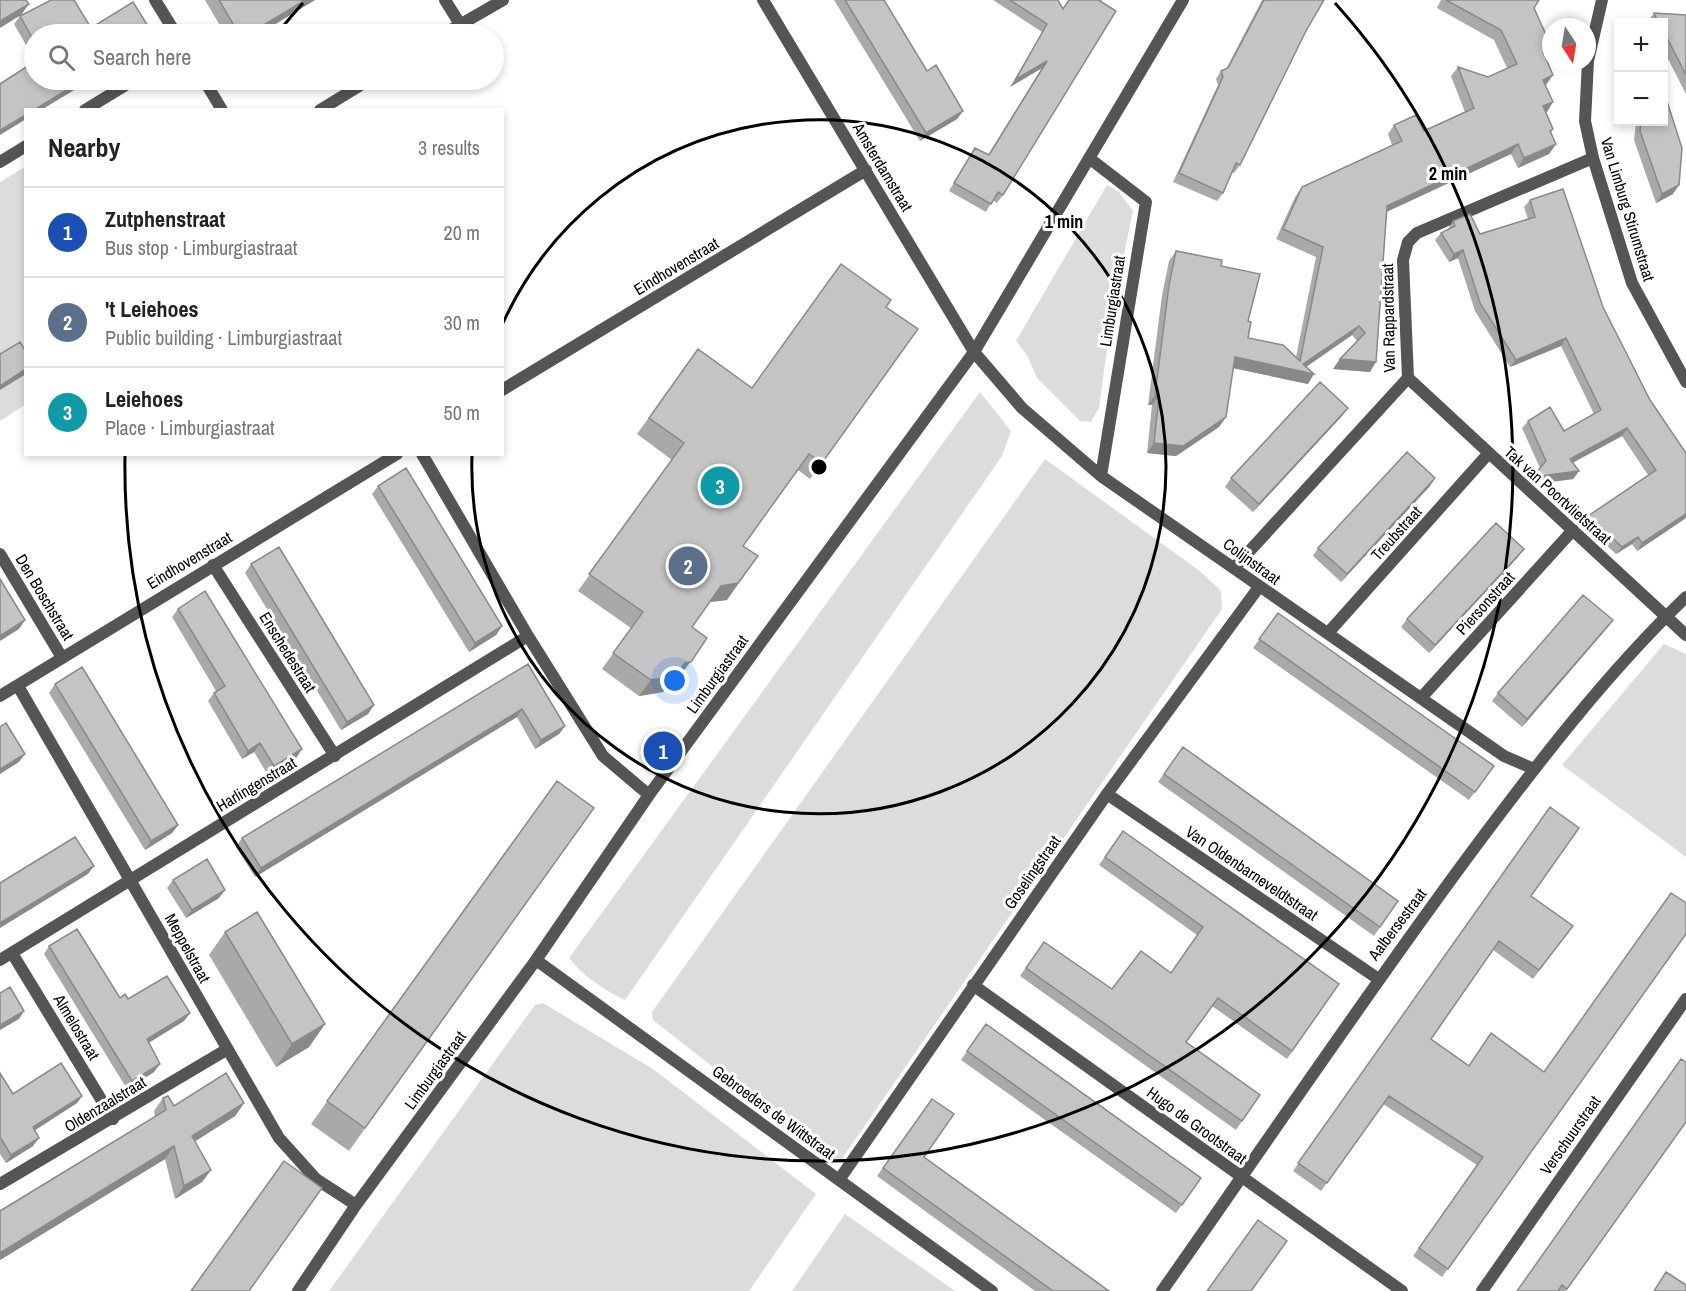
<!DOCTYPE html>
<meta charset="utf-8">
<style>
:root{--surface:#fff;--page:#f6f6f6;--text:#222;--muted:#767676;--line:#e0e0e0;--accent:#0b8043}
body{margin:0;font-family:"Archivo Narrow",sans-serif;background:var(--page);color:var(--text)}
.controls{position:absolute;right:18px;top:18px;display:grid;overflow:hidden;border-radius:0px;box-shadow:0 3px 9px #0003}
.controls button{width:54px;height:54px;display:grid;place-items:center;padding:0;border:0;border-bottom:2px solid var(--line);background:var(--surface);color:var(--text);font:30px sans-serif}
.compass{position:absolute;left:1542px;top:18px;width:54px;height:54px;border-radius:50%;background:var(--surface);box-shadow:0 3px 9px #0003;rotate:168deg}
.you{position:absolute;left:675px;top:681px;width:21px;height:21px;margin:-15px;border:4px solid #fff;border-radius:50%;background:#1a73e8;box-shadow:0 0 0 9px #1a73e833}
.badge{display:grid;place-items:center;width:39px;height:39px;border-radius:50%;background:var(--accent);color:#fff;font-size:20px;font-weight:700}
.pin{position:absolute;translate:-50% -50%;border:3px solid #fff;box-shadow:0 2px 6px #0006}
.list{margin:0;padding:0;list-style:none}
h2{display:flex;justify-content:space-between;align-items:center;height:78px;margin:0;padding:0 24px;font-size:26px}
h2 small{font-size:20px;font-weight:400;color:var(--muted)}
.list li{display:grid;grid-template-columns:39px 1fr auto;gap:18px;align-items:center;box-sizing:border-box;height:90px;padding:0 24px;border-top:2px solid var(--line)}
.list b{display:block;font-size:22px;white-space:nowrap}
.list p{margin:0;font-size:20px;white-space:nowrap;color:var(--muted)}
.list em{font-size:20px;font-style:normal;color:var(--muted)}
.icon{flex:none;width:33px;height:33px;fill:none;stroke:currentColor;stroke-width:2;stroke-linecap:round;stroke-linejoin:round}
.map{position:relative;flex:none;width:1686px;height:1291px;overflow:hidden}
.search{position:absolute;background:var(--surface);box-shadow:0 3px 9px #0003;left:24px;top:24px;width:480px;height:66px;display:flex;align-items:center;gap:15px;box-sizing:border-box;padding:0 21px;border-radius:33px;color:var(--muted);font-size:22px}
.panel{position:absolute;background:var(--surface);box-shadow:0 3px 9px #0003;left:24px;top:108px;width:480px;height:348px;border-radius:0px}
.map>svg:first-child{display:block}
</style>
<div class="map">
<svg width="1686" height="1291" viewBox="0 0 1686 1291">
<rect width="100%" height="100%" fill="#fff"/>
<path fill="#dcdcdc" d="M 25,167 L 25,405 L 0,421 L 0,182 Z
M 1107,185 L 1119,192 L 1133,211 L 1112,312 L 1099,408 L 1091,422 L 1080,421 L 1037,378 L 1027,355 L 1016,341 Z
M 980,392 L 1011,431 L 1002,456 L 625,1000 C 605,991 582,975 569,958 Z
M 1045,459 L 1201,572 L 1221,591 L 1222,609 L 841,1160 L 833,1161 L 653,1020 L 652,1012 Z
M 1664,644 L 1686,654 L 1686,857 L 1562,765 Z
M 543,1003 L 653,1069 L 816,1194 L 749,1291 L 329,1291 L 535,1005 Z
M 845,1214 L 955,1291 L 792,1291 Z"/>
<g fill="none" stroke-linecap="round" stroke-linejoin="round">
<path stroke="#555" stroke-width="12" d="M 155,0 L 176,34
M 445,0 L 460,24
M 763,0 L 974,352 L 1022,408 L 1101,476 L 1504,756 L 1534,769
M 1602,0 L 1588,61 L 1585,121 L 1593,158 L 1632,283 L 1686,382
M 444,34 L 503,0
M 204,80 L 222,110
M 85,110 L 134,80
M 320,110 L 369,80
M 1089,158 L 1146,202 L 1101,476
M 0,162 L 26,146
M 1408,378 L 1686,635
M 502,390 L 866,170
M 422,454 L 528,636 L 603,756 L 649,795
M 0,554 L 61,656
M 213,565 L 335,756
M 1234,568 L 1408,378 L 1403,260 L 1408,242 L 1417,233 L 1593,158
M 1328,633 L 1488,454
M 18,686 L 279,1138 L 316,1179 L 356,1205
M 0,696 L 397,454
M 1421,698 L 1573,530
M 1107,794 L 1377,978
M 12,953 L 113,1119
M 0,960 L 528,636
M 536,960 L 992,1291
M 973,985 L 1402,1291
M 839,1180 L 1107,794 L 1259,587
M 0,1184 L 226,1050
M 298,1291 L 356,1205 L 536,960 L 649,795 L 974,352 L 1183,0
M 1162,1291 C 1265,1145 1364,997 1470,854 C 1537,764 1606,674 1686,597
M 1482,1291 L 1686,999"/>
</g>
<path fill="#a9a9a9" d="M 205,0 L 315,0 L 259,34 L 225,34 Z
M 834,0 L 884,0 L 927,71 L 963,111 L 957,119 L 920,141 Z
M 993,0 L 1058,0 L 1063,9 L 1068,0 L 1101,0 L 1003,195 L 997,203 L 993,200 L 986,212 L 949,191 L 975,148 L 988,155 L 1042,68 L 1010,87 L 1042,32 Z
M 1262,0 L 1324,0 L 1307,29 L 1240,165 L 1234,173 L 1232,172 L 1223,193 L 1217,201 L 1173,182 L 1218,85 L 1216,79 L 1221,71 L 1226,69 Z
M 1441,0 L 1539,0 L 1534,8 L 1545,58 L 1546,112 L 1553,129 L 1551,133 L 1556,144 L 1549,154 L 1518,168 L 1511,154 L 1386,212 L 1370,372 L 1333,369 L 1340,359 L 1357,341 L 1352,335 L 1306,367 L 1308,384 L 1233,368 L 1226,417 L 1219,427 L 1176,456 L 1147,453 L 1152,405 L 1148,405 L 1162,295 L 1169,261 L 1176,251 L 1221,266 L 1248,321 L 1248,338 L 1296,357 L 1316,257 L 1276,239 L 1295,197 L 1302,187 L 1392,145 L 1388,134 L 1394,125 L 1424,131 L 1465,112 L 1451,76 L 1458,67 L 1488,77 L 1507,68 L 1494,40 L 1437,8 Z
M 1654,13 L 1686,15 L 1686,94 L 1664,51 L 1664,22 L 1649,22 L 1648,21 Z
M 20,16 L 91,28 L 34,34 L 34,59 L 14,24 Z
M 1636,122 L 1664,122 L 1673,194 L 1656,203 L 1634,140 Z
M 1530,200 L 1603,307 L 1686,518 L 1637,551 L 1632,544 L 1616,554 L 1583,524 L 1588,516 L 1648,475 L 1622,436 L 1572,463 L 1579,471 L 1573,479 L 1535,484 L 1531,480 L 1540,468 L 1522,428 L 1528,421 L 1564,431 L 1594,414 L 1561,346 L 1510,367 L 1475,311 L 1458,258 L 1449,262 L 1435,240 L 1441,233 L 1448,229 L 1453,221 L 1480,234 L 1528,219 L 1524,207 Z
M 886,307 L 918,329 L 810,479 L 798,470 L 743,546 L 727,600 L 710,602 L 692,627 L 679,678 L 673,679 L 663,692 L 639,696 L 602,669 L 631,628 L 578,591 L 672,460 L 637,434 L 698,349 L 752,388 Z
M 1342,416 L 1253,512 L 1225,487 L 1231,478 Z
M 378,486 L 502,626 L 496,635 L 469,652 L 372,494 Z
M 1430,486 L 1341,582 L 1313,556 L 1318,548 Z
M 1518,557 L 1429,653 L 1401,627 L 1407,619 Z
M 251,564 L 374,705 L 368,714 L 341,730 L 245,573 Z
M 178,609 L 302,749 L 296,758 L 268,775 L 254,752 L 242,759 L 208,701 L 214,693 L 216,691 L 172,617 Z
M 1278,613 L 1494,766 L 1469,800 L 1253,648 Z
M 1613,620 L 1607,628 L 1522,727 L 1492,701 L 1498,693 Z
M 528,664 L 565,726 L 559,734 L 535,749 L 517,717 L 255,877 L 236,847 L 242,838 Z
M 55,684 L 178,825 L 172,833 L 145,850 L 49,693 Z
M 1183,747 L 1398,901 L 1374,936 L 1158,782 Z
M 557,781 L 594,808 L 349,1151 L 311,1124 Z
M 1550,807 L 1531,896 L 1573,926 L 1533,979 L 1493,950 L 1431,1039 L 1469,1065 L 1544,1072 L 1686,934 L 1442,1277 L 1413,1256 L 1477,1165 L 1383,1104 L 1321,1191 L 1293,1171 Z
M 1123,831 L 1339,984 L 1287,1059 L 1212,1006 L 1186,1042 L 1260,1095 L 1236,1130 L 1020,976 L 1044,942 L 1112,989 L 1171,973 L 1197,935 L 1099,865 Z
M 173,880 L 219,898 L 186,918 L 167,888 Z
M 225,932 L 325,1024 L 309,1047 L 276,1067 L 209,955 Z
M 49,946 L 120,998 L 190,1013 L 184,1021 L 149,1043 L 154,1072 L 127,1089 L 44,954 Z
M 986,1024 L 1201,1178 L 1176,1213 L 961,1060 Z
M 0,1073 L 13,1094 L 82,1096 L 77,1103 L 34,1131 L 33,1146 L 6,1163 L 0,1154 Z
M 163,1098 L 174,1106 L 244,1103 L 235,1116 L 195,1141 L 211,1170 L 202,1182 L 175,1199 L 165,1159 L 0,1260 L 0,1211 L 155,1117 L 154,1111 Z
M 932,1099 L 924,1157 L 1109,1291 L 1035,1291 L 877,1176 Z
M 1686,1122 L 1566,1291 L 1517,1291 Z"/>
<path fill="#898989" d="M 305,0 L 315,0 L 259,34 L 249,34 Z
M 29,4 L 21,15 L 0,28 L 0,21 Z
M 1551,49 L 1551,50 L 1545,58 L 1543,52 Z
M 1047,61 L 1042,68 L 1010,87 L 1016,79 Z
M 1553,75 L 1546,85 L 1537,89 L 1543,80 Z
M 83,80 L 91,80 L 41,110 L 34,110 Z
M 1553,102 L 1547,112 L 1537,116 L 1543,106 Z
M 963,111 L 957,119 L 920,141 L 926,133 Z
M 26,115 L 26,119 L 0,135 L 0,130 Z
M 1518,144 L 1511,154 L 1380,215 L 1387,206 Z
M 1556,144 L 1549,154 L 1518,168 L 1524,158 Z
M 1679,185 L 1673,194 L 1656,203 L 1662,194 Z
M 1463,250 L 1458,258 L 1449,262 L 1454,254 Z
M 1359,326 L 1352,335 L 1300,371 L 1314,374 L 1308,384 L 1228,367 L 1235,357 L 1303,364 Z
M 1566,338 L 1561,346 L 1510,367 L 1516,360 Z
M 1340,359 L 1376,362 L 1370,372 L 1333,369 Z
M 26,369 L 26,374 L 0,390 L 0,386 Z
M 1155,395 L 1159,396 L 1152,405 L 1148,405 Z
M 1348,408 L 1342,416 L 1253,512 L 1259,504 Z
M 1226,417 L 1219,427 L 1176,456 L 1147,453 L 1154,443 Z
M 1627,428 L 1622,436 L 1565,467 L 1570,459 Z
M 1579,471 L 1573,479 L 1535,484 L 1540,476 Z
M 1435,478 L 1430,486 L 1341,582 L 1347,574 Z
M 1686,514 L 1686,518 L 1637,551 L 1642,543 Z
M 1638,537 L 1632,544 L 1616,554 L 1622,547 Z
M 1524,549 L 1518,557 L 1429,653 L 1435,645 Z
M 758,556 L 727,600 L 710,602 L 721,586 Z
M 25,620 L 19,629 L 0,641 L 0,636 Z
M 1613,620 L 1607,628 L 1522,727 L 1527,719 Z
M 502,626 L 496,635 L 469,652 L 475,643 Z
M 707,638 L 679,678 L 673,679 L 663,692 L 639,696 L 651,680 L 685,663 Z
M 374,705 L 368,714 L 341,730 L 347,722 Z
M 522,709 L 517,717 L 255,877 L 261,868 Z
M 565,726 L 559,734 L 535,749 L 541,740 Z
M 260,743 L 254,752 L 242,759 L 248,751 Z
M 302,749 L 296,758 L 268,775 L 274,766 Z
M 25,754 L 19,762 L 0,774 L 0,769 Z
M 178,825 L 172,833 L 145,850 L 151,841 Z
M 94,866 L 88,874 L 0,928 L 0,923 Z
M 225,890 L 219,898 L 186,918 L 192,910 Z
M 24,1011 L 19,1019 L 0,1030 L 0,1025 Z
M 190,1013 L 184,1021 L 141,1047 L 147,1039 Z
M 325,1024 L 309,1047 L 276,1067 L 292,1044 Z
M 160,1064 L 154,1072 L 127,1089 L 132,1081 Z
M 82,1096 L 77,1103 L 27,1135 L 33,1127 Z
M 244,1103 L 235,1116 L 183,1149 L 192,1136 Z
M 39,1138 L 33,1146 L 6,1163 L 11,1155 Z
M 174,1146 L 165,1159 L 0,1260 L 0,1253 Z
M 211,1170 L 202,1182 L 175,1199 L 184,1186 Z"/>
<path fill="#c4c4c4" stroke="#898989" stroke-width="1.5" d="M 0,0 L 26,0 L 29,4 L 0,21 Z
M 51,0 L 74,0 L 91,28 L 133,2 L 153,34 L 34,34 L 34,41 L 20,16 Z
M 219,0 L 305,0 L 249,34 L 239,34 Z
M 845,0 L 884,0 L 927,71 L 936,65 L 963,111 L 926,133 Z
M 1010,0 L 1058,0 L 1063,9 L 1069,0 L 1101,0 L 1100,1 L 1116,11 L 1003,195 L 998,192 L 991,204 L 954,183 L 975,148 L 989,155 L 1047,61 L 1016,79 L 1047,24 Z
M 1264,0 L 1324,0 L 1307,29 L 1240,165 L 1236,163 L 1223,193 L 1179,173 L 1223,77 L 1221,71 L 1228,68 Z
M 1446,0 L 1539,0 L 1534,8 L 1551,46 L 1551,49 L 1543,52 L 1553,75 L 1543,80 L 1553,102 L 1543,106 L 1553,129 L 1550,131 L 1556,144 L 1524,158 L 1518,144 L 1387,206 L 1376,362 L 1340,359 L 1365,333 L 1359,326 L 1303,364 L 1314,374 L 1235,357 L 1226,417 L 1183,446 L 1154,443 L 1159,396 L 1155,395 L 1169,285 L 1176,251 L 1222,260 L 1221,266 L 1260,274 L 1248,321 L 1251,322 L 1248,338 L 1283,345 L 1300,361 L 1323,247 L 1283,229 L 1302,187 L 1402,141 L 1394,125 L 1416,115 L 1424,131 L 1474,108 L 1458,67 L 1488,77 L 1517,64 L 1501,30 Z
M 1654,13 L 1686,15 L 1686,75 L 1664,32 L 1664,22 L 1658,22 Z
M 34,62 L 34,80 L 83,80 L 34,110 L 26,110 L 26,115 L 0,130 L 0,84 Z
M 1664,92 L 1682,148 L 1679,185 L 1662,194 L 1640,131 L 1641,122 L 1664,122 Z
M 1563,189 L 1603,307 L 1650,400 L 1686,453 L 1686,514 L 1642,543 L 1638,537 L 1622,547 L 1588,516 L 1656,470 L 1627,428 L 1570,459 L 1579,471 L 1540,476 L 1536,473 L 1546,461 L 1528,421 L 1550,407 L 1564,431 L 1601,410 L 1566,338 L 1516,360 L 1480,303 L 1463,250 L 1454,254 L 1441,233 L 1455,226 L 1453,221 L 1470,214 L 1480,234 L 1535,217 L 1530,200 Z
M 841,264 L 891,300 L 886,307 L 918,329 L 822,463 L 809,454 L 743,546 L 758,556 L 738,583 L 721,586 L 692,627 L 707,638 L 691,662 L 685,663 L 675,676 L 651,680 L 613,653 L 643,612 L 589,574 L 684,443 L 649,418 L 698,349 L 752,388 Z
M 20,342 L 26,352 L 26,369 L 0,386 L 0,354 Z
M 1320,382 L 1348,408 L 1259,504 L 1231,478 Z
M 1407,452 L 1435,478 L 1347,574 L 1318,548 Z
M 406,468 L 502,626 L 475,643 L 378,486 Z
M 1496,523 L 1524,549 L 1435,645 L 1407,619 Z
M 279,547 L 374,705 L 347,722 L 251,564 Z
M 0,579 L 25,620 L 0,636 Z
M 205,591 L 302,749 L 274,766 L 260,743 L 248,751 L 214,693 L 225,686 L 178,609 Z
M 1583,595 L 1613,620 L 1527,719 L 1498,693 Z
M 1278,613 L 1494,766 L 1475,792 L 1259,639 Z
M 528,664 L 565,726 L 541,740 L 522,709 L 261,868 L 242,838 Z
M 82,667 L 178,825 L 151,841 L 55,684 Z
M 6,723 L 25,754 L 0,769 L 0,727 Z
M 1183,747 L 1398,901 L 1380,927 L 1164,774 Z
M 557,781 L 594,808 L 365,1128 L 327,1101 Z
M 1550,807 L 1579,828 L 1531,896 L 1573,926 L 1539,970 L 1499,941 L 1431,1039 L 1469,1066 L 1491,1033 L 1544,1072 L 1671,893 L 1686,903 L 1686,934 L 1448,1269 L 1419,1248 L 1483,1157 L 1389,1096 L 1327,1183 L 1298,1163 Z
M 1123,831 L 1339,984 L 1292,1051 L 1218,998 L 1186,1042 L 1260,1095 L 1242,1121 L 1026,968 L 1044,942 L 1112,989 L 1141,951 L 1171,973 L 1203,927 L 1105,857 Z
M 75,837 L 94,866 L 0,923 L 0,883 Z
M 207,859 L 225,890 L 192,910 L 173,880 Z
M 257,912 L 325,1024 L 292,1044 L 225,932 Z
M 77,929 L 120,998 L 125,994 L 128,999 L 167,976 L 190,1013 L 147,1039 L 160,1064 L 132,1081 L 49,946 Z
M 10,987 L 24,1011 L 0,1025 L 0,993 Z
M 986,1024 L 1201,1178 L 1182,1205 L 967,1051 Z
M 1681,1059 L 1686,1062 L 1686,1122 L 1567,1289 L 1562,1285 L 1558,1291 L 1517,1291 Z
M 61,1063 L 82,1096 L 33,1127 L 39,1138 L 11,1155 L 0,1137 L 0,1073 L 13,1094 Z
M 226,1073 L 244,1103 L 192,1136 L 211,1170 L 184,1186 L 174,1146 L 0,1253 L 0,1211 L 166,1110 L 163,1098 L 168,1096 L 174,1106 Z
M 932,1099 L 954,1114 L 924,1157 L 1109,1291 L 1053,1291 L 883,1168 Z
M 284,1161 L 322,1188 L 249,1291 L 191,1291 Z
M 1258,1220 L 1287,1241 L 1251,1291 L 1207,1291 Z
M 1666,1272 L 1686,1285 L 1686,1291 L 1654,1291 Z"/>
<g fill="none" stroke="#000" stroke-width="3">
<path d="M503 323A347 347 0 1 1 472 455"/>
<path d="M280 30A694 694 0 0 1 303 3M1335 3A694 694 0 1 1 125 455"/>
</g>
<g text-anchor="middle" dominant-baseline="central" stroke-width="6" stroke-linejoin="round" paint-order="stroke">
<g font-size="16" fill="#000" stroke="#fff">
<text transform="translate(883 167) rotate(59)">Amsterdamstraat</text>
<text transform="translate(1628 209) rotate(73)">Van Limburg Stirumstraat</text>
<text transform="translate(676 266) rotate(-31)">Eindhovenstraat</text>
<text transform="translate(1112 301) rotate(-81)">Limburgiastraat</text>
<text transform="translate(1388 318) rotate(-91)">Van Rappardstraat</text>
<text transform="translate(1558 495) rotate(42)">Tak van Poortvlietstraat</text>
<text transform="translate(1396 533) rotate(-48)">Treubstraat</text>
<text transform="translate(189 560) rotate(-31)">Eindhovenstraat</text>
<text transform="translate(1252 561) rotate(36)">Colijnstraat</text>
<text transform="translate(45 597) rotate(59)">Den Boschstraat</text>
<text transform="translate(1485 603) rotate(-48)">Piersonstraat</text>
<text transform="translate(288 652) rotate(58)">Enschedestraat</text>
<text transform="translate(717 674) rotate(-54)">Limburgiastraat</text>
<text transform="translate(256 784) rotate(-31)">Harlingenstraat</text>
<text transform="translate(1032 872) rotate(-55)">Goselingstraat</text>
<text transform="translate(1252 873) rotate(34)">Van Oldenbarneveldtstraat</text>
<text transform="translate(1397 924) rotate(-53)">Aalbersestraat</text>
<text transform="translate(188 948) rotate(61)">Meppelstraat</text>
<text transform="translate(77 1027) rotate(59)">Almelostraat</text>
<text transform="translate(435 1070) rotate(-54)">Limburgiastraat</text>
<text transform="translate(105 1104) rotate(-31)">Oldenzaalstraat</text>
<text transform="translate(774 1112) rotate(36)">Gebroeders de Wittstraat</text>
<text transform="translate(1197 1125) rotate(36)">Hugo de Grootstraat</text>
<text transform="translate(1570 1135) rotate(-55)">Verschuurstraat</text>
</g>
</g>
<circle cx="819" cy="467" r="9" fill="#000" stroke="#fff" stroke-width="3"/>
<g font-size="18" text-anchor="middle" font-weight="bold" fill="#000" stroke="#fff" stroke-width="6" stroke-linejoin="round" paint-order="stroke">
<text x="1448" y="180">2 min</text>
<text x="1064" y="228">1 min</text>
</g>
</svg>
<div class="controls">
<button>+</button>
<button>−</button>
</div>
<svg class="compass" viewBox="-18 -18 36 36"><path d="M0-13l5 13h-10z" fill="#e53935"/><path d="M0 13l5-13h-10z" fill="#767676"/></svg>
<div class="you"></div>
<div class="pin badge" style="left:663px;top:751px;background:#1a4fb4">1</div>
<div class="pin badge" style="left:688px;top:566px;background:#5c6f8a">2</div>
<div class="pin badge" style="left:720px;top:486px;background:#0f9aa8">3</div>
<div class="search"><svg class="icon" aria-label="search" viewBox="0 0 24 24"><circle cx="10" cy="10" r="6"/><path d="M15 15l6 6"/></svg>Search here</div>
<section class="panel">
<h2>Nearby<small>3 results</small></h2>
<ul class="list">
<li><span class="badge" style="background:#1a4fb4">1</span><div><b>Zutphenstraat</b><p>Bus stop · Limburgiastraat</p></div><em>20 m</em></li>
<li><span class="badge" style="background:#5c6f8a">2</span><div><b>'t Leiehoes</b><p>Public building · Limburgiastraat</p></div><em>30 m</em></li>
<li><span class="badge" style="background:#0f9aa8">3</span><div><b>Leiehoes</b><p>Place · Limburgiastraat</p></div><em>50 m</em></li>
</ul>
</section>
</div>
